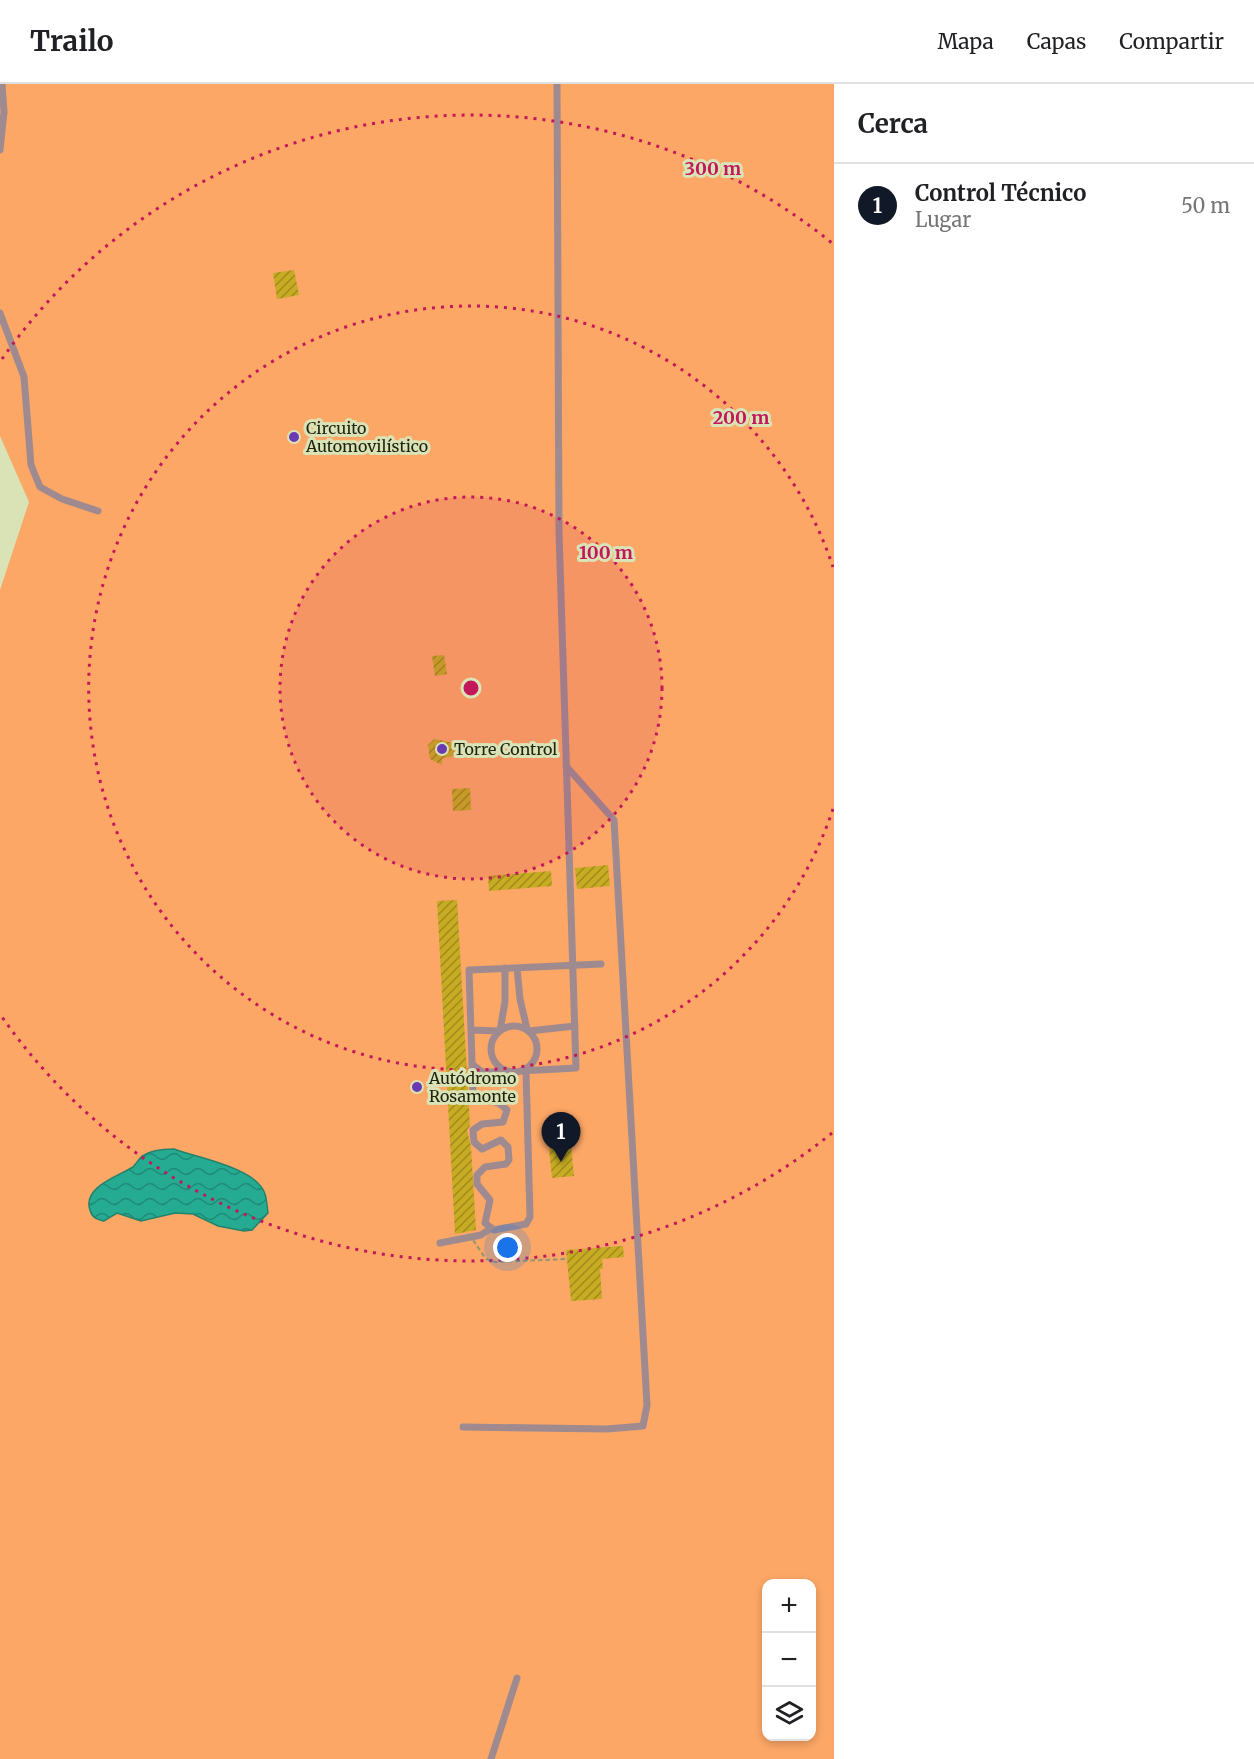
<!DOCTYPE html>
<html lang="es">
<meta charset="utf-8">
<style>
:root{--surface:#fff;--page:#f2f2f2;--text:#202124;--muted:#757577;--line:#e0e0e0;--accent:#111827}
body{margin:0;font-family:Merriweather,serif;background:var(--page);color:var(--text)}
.controls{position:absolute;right:18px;bottom:18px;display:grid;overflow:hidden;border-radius:12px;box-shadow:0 3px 9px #0003}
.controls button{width:54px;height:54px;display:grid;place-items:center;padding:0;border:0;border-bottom:2px solid var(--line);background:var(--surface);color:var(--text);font:30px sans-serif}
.you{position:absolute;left:508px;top:1164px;width:21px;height:21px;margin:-15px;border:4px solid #fff;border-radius:50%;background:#1a73e8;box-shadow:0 0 0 9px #1a73e833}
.badge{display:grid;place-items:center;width:39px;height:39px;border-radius:50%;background:var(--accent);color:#fff;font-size:20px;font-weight:700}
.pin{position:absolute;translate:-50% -50px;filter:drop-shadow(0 2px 3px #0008)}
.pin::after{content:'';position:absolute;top:32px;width:21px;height:18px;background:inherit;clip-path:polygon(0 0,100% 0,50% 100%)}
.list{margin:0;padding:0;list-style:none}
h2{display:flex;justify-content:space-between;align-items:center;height:78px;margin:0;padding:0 24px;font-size:26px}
h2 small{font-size:20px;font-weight:400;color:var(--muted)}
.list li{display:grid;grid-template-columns:39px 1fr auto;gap:18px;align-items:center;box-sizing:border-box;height:84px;padding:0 24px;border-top:2px solid var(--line)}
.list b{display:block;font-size:22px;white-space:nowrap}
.list p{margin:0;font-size:20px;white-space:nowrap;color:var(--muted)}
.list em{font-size:20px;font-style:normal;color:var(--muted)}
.icon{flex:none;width:33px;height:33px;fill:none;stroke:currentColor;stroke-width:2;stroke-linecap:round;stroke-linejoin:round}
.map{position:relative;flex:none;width:834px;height:1675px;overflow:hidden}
header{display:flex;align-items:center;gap:36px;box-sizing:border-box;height:84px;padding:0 30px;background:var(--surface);border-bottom:2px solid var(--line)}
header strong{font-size:28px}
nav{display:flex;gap:33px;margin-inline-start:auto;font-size:21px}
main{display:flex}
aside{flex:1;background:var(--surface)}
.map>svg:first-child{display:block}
</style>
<header>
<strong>Trailo</strong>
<nav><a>Mapa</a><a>Capas</a><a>Compartir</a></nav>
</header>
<main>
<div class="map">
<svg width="834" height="1675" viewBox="0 0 834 1675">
<defs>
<pattern id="water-waves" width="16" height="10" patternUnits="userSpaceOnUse" patternTransform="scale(1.5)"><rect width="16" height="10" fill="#25ab92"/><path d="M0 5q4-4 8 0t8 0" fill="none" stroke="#1f8b76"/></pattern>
<pattern id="building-hatch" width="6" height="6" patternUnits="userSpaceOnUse" patternTransform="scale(1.5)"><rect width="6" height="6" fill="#c6ab23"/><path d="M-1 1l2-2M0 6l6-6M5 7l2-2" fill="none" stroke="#a08b1d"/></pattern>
</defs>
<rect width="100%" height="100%" fill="#dae3b6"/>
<path fill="#fca766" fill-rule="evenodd" d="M 0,0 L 834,0 L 834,1675 L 0,1675 L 0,506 L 29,418 L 0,352 ZM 766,1500 L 812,1500 L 812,1652 L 766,1652 Z"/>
<path fill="url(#water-waves)" stroke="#23826b" stroke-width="1.5" d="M 174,1065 C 198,1074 257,1084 265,1110 C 267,1116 267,1123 268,1129 L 252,1146 L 244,1147 L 218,1142 L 193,1130 L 175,1129 L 141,1137 L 117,1129 L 104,1137 C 97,1135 92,1134 90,1126 C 82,1103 119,1092 133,1083 C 136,1080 139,1075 142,1072 C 151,1066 164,1065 174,1065 Z"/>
<path fill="url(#building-hatch)" d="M 294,186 L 299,211 L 277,215 L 273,189 Z
M 444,571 L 447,590 L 435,592 L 432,572 Z
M 434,655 L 454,659 L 456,671 L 442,675 L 442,681 L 430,675 L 428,661 Z
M 470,704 L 471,726 L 453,727 L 452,705 Z
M 608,781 L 610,802 L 577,805 L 575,784 Z
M 551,787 L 552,802 L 489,807 L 488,792 Z
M 457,816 L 470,1042 L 467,1046 L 471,1063 L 476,1146 L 455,1150 L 437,817 Z
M 571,1062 L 574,1092 L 552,1094 L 549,1065 Z
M 623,1162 L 624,1173 L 602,1175 L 603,1185 L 600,1185 L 602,1215 L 571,1217 L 566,1166 Z"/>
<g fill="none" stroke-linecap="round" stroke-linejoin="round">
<path stroke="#8f9674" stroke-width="2" stroke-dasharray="4.5 3" stroke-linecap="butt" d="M 486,1175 L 495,1178 L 567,1175"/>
<path stroke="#9f8a90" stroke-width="7" d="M 0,66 L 4,28 L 2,0
M 0,229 L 24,293 L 31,381 L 40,403 L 62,415 L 98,427
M 517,884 L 520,915 L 527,945
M491 965a23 23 0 1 1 46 0a23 23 0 1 1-46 0Z
M 472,946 L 498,947
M 500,946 L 505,918 L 505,884
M 529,947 L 575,942
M 472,980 L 482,988 L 505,988
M 521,987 L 576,984 L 559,448 L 557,0
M 526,987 L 530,1133 L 526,1140 L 494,1146 L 485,1139 L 490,1116 L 477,1100 L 477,1091 L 485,1083 L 506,1080 L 509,1076 L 508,1063 L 501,1056 L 482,1065 L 474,1058 L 473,1046 L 482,1040 L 503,1038 L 507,1026 L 499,1019 L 476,1013 L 473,1008 L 469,886 L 601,880
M 440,1159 L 481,1151 L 491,1144
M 463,1343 L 607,1345 L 643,1342 L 647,1321 L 614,736 L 566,682
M 491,1675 L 517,1594"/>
<path stroke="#8f9674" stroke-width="2" stroke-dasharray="4.5 3" stroke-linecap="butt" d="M 469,1150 L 486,1175"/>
</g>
<circle cx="471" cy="604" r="191" fill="#c2185b" fill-opacity=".12"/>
<g fill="none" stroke="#c2185b" stroke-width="3" stroke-dasharray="3 6">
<circle cx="471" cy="604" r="191"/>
<path d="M833 725A382 382 0 1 1 833 483"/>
<path d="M832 1049A573 573 0 0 1 2 933M2 275A573 573 0 0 1 832 159"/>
</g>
<g fill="#693ab2" stroke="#dae3b6" stroke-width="2">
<circle cx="294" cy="353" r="6"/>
<circle cx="442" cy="665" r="6"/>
<circle cx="417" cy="1003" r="6"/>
</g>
<g text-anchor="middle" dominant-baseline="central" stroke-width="6" stroke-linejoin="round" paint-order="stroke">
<g font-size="16" fill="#1f2211" stroke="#dae3b6" text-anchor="start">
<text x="306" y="344">Circuito<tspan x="306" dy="18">Automovilístico</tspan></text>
<text x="454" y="665">Torre Control</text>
<text x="429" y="994">Autódromo<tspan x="429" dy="18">Rosamonte</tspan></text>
</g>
</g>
<circle cx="471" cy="604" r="9" fill="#c2185b" stroke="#dae3b6" stroke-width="3"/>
<g font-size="18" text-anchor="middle" font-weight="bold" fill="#c2185b" stroke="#dae3b6" stroke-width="6" stroke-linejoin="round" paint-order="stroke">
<text x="713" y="91">300 m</text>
<text x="741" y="340">200 m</text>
<text x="606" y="475">100 m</text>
</g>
</svg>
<div class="controls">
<button>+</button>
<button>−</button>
<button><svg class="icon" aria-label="layers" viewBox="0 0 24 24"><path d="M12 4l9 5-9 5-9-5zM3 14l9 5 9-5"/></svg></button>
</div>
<div class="you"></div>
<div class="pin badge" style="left:561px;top:1078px">1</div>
</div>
<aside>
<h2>Cerca<small></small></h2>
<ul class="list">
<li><span class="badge">1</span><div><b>Control Técnico</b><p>Lugar</p></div><em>50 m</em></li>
</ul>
</aside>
</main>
